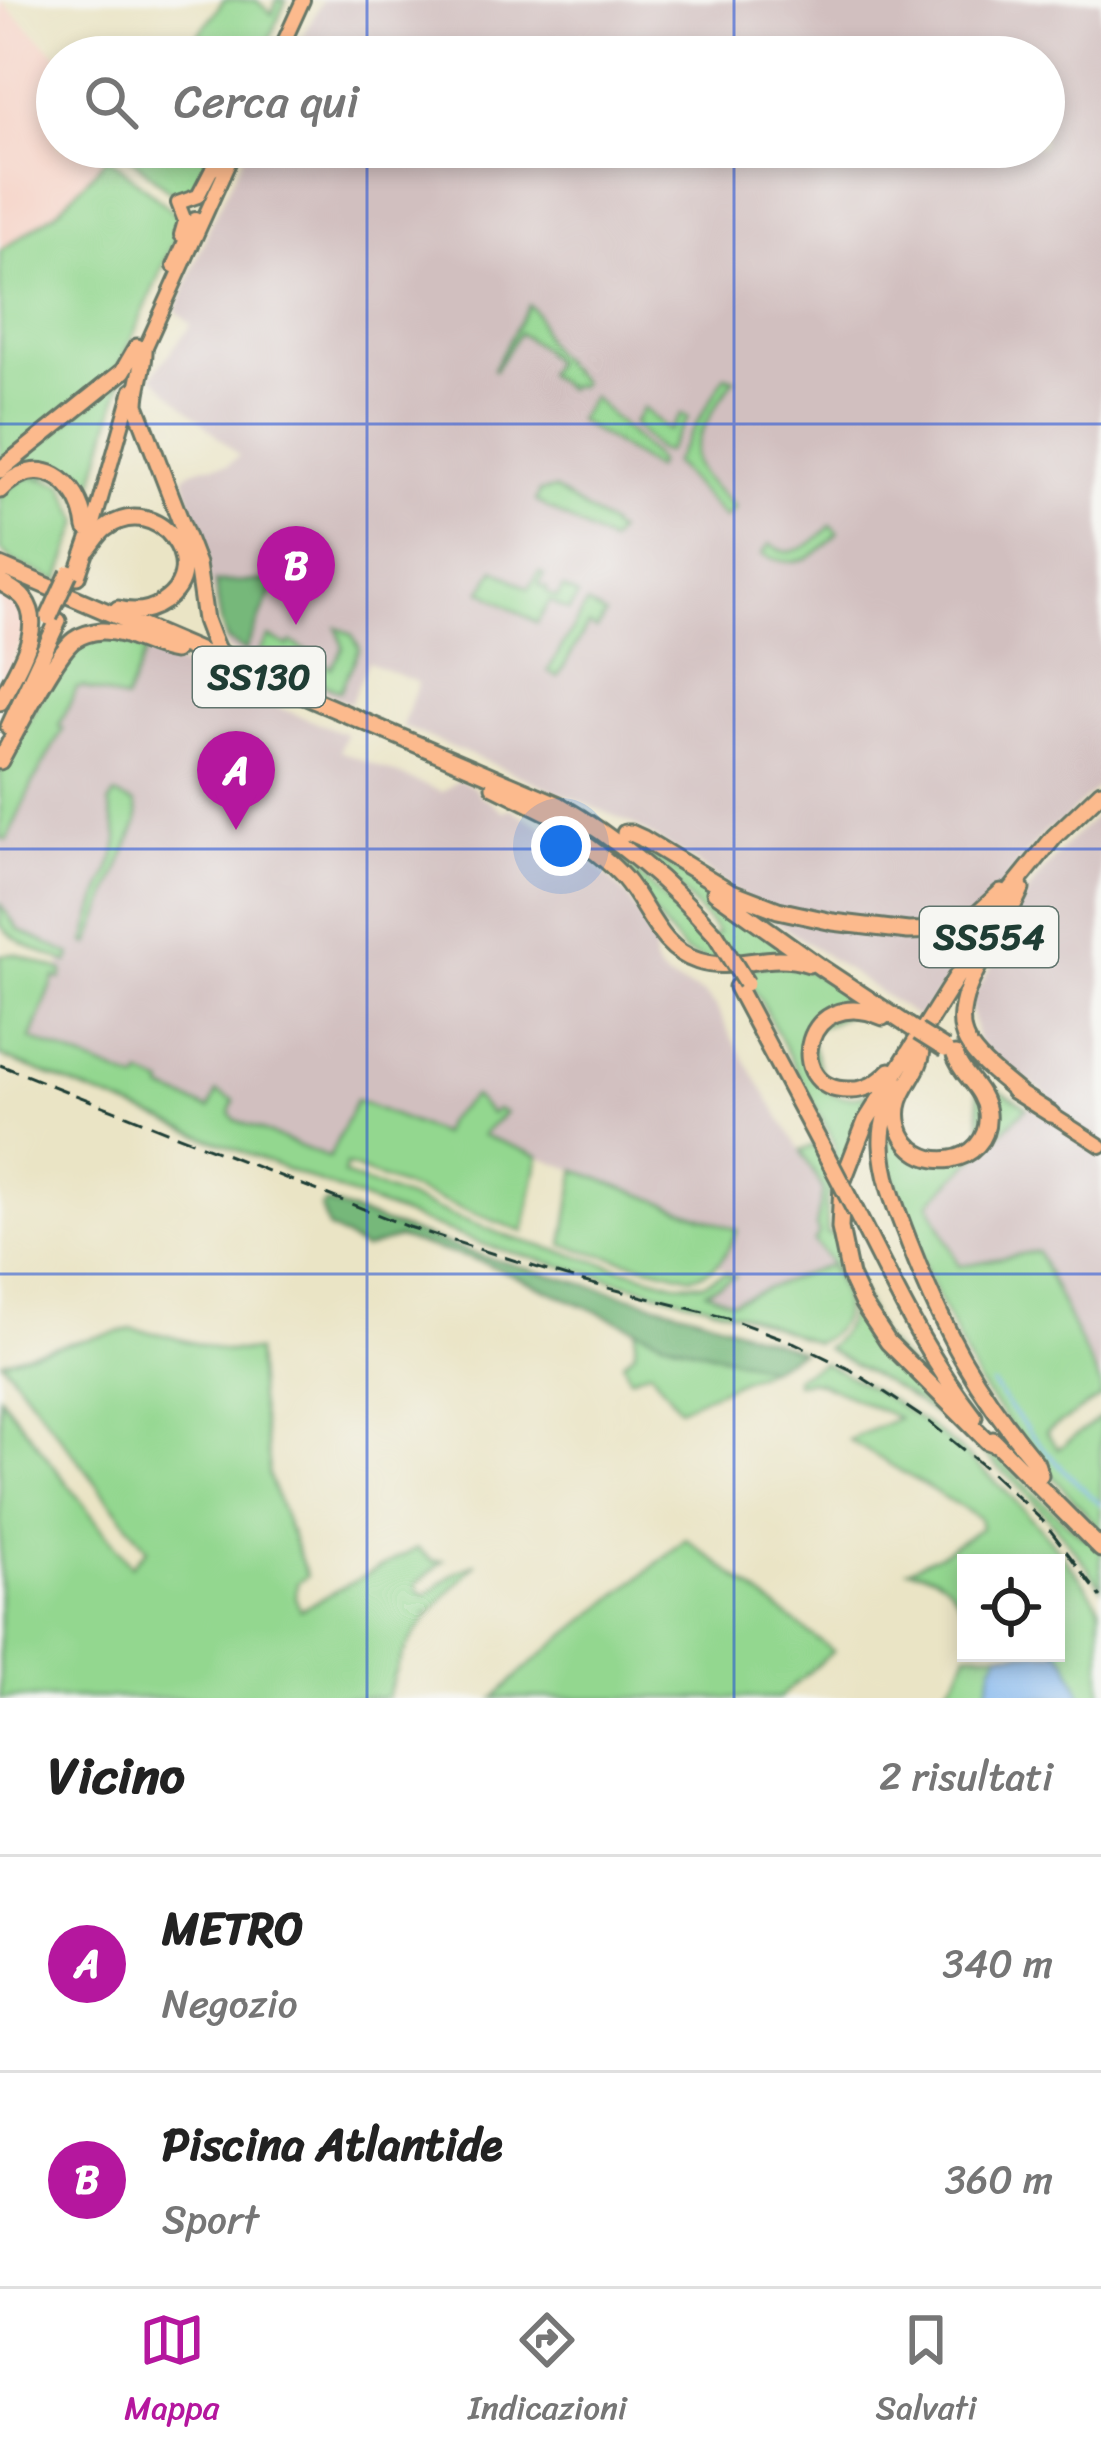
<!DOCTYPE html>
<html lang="it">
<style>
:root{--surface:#fff;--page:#f2f2f2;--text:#222;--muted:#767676;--line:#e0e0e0;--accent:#b5179e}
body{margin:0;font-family:Sriracha,sans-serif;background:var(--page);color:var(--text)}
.controls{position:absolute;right:36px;bottom:36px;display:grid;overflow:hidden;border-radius:0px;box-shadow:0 6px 18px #0003}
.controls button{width:108px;height:108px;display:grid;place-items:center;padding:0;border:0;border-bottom:3px solid var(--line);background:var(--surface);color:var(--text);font:60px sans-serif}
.you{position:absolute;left:561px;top:846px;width:42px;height:42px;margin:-30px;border:9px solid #fff;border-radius:50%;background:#1a73e8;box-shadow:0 0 0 18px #1a73e833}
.badge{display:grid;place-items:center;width:78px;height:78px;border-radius:50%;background:var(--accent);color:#fff;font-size:39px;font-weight:700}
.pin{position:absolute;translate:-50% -99px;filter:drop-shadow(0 3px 6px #0008)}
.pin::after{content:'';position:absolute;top:63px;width:42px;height:36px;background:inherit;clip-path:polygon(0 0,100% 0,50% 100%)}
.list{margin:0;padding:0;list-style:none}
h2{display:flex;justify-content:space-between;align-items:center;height:156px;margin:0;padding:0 48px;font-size:51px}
h2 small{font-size:39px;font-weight:400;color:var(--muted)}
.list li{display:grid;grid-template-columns:78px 1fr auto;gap:36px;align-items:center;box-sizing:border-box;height:216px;padding:0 48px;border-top:3px solid var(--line)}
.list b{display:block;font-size:45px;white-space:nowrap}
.list p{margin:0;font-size:39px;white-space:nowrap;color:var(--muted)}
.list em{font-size:39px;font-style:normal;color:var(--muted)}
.icon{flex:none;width:66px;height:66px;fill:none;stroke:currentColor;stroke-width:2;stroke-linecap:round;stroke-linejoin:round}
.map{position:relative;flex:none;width:1101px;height:1698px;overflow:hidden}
.search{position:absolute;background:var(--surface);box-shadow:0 6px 18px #0003;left:36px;right:36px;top:36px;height:132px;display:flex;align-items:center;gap:30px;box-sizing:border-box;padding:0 42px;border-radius:66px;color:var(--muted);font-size:45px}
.sheet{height:588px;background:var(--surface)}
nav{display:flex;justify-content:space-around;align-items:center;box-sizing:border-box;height:168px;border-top:3px solid var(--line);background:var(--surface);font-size:33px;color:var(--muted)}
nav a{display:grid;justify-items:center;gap:6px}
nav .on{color:var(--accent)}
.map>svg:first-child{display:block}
</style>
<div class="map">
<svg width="1101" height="1698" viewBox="0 0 1101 1698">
<rect width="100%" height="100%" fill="#f6f6f2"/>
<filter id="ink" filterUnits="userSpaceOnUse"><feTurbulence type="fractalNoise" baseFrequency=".00833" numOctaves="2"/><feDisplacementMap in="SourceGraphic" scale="24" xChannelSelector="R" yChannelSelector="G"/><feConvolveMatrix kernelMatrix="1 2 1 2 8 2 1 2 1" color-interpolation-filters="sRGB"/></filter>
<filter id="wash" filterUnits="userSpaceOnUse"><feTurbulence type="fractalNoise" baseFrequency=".004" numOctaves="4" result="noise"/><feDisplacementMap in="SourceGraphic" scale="48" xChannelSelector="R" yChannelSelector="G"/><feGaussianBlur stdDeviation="2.7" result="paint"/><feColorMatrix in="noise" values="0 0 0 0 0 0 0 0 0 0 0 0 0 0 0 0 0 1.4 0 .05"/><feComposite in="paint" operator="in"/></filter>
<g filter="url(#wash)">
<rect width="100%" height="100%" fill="#eae4c5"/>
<path fill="#f6d1c5" d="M 0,0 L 59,57 L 57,57 L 57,147 L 113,147 L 108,157 L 58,211 L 0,251 Z
M 0,590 L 15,598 L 29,622 L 0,694 Z"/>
<path fill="#d1bfbf" d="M 322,0 L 1101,0 L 1101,784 L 1063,821 L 1046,831 L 1016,867 L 942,988 L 918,1018 L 776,922 L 696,863 L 631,823 L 402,726 L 418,683 L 368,662 L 350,704 L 226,650 L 184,477 L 192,470 L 205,466 L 228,465 L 239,456 L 152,376 L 191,325 L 176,311 L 210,226 L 248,147 L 1044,147 L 1044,57 L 293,57 Z
M 146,651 L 253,693 L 252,697 L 346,734 L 340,751 L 442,792 L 459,780 L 474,787 L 480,795 L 504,811 L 510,808 L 581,850 L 629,898 L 655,945 L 654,963 L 659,971 L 668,979 L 704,994 L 715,1005 L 733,1040 L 823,1189 L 816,1227 L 819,1233 L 814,1242 L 833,1263 L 733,1302 L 706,1291 L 731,1274 L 717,1266 L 722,1261 L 736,1230 L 481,1135 L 491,1114 L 441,1134 L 330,1158 L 235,1120 L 230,1113 L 234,1100 L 218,1093 L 209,1109 L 162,1090 L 141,1076 L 139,1083 L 30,1038 L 65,953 L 19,930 L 0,904 L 0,796 L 76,658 Z
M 1101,811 L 1101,1386 L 1037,1252 L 959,1266 L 928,1203 L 1027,1107 L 1044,1103 L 1050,1096 L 991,1056 L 978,1042 L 971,1009 L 973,996 L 998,955 L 992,950 L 1036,880 L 1066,844 Z"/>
<path fill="#93d78f" stroke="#598a62" stroke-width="3" d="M 224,0 L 256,0 L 272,14 L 277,0 L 286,0 L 262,57 L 229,57 L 224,46 L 209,57 L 182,57 Z
M 135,147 L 219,147 L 199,187 L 184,194 L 172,193 L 128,155 Z
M 108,157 L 180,217 L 180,227 L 118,370 L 0,465 L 0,251 L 58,211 Z
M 529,305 C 541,314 538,328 546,342 C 554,357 569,369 581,382 L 579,386 L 570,386 L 567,389 L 546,374 L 553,362 L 540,347 L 519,333 L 495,370 L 493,369 Z
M 725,376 L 734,379 C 722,398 687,444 696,465 C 703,481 723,495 735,508 L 725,518 L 673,463 Z
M 122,379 L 87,508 L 64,474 L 0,481 L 0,474 Z
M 592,397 L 652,455 L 657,463 L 655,469 L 577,420 Z
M 643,408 L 669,431 L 681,414 L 688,418 L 666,452 L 658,450 L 633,424 Z
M 28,476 L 63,484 L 80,522 L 59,581 L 15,563 L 0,550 L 0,494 Z
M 554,489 L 611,526 L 610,528 L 617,532 L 610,543 L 536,501 L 539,492 Z
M 831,525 L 838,532 C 814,559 798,571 762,554 L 770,544 C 795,561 813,544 831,525 Z
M 495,569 L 529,589 L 539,572 L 544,575 L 539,585 L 547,588 L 546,592 L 557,598 L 563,588 L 578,596 L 569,611 L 550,601 L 537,623 L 482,591 Z
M 587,604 L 605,615 L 597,629 L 588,625 L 558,677 L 548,671 Z
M 337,627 L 352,635 L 360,648 L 340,691 L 257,656 L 269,637 L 288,646 L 292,642 L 331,668 L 343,648 Z
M 115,637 L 146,651 L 125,701 L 83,687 L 77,688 L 59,726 L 63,729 L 34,781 L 7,840 L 0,838 L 0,767 L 67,654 L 86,639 Z
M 115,795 L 135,804 L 138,814 L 137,823 L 89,945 L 85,943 L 95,907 L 115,856 L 118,840 L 109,803 Z
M 627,839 L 697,883 L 804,958 L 714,963 L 685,952 L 594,842 C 637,868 671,903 703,942 L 718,933 L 668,876 Z
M 0,904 L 19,930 L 71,955 L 68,963 C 43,952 19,946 0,925 Z
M 16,954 L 63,971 L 61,979 L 55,977 L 31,1039 L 138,1082 L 142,1076 L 164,1085 L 163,1090 L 209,1109 L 217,1092 L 234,1100 L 230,1113 L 235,1120 L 329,1158 L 356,1100 L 441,1134 L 446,1121 L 473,1096 L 491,1114 L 497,1109 L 505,1113 L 482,1135 L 539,1156 L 524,1232 L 346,1165 L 344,1175 L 512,1238 L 675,1283 L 702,1284 L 725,1273 L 735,1277 L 706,1291 L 732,1302 L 828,1265 C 849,1295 853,1327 815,1343 L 748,1316 L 488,1246 L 369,1202 L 0,1056 L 0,955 Z
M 775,963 L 807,970 L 868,1005 L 808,1033 L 827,1091 C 848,1102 863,1097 883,1085 L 837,1188 L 828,1194 L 826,1207 L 827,1234 L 836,1234 L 881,1338 L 1040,1499 L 1083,1537 L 1095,1523 L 1027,1448 L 979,1384 L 924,1268 L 889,1165 L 887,1141 L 892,1116 L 923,1160 L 983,1143 L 976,1076 L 1027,1107 L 929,1203 L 959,1266 L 1037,1251 L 1101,1386 L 1101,1397 L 1098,1399 L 1046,1432 L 1058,1449 L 1101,1417 L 1101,1587 C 1051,1511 983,1445 907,1395 C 881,1378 852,1365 826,1348 C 870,1314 843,1275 814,1242 L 819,1233 L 816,1227 L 823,1189 L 801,1151 L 815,1145 L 831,1173 L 835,1147 L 833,1140 L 761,1002 L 742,970 Z
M 576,1170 L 737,1230 C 726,1254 719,1272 691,1277 L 563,1245 Z
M 636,1327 L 663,1340 L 769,1368 L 679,1408 L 650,1370 L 630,1378 L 623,1362 L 635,1351 Z
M 132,1329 L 160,1334 L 224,1351 L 256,1351 L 259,1400 L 269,1461 L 268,1474 L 307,1576 L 297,1583 L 296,1599 L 300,1610 L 417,1548 L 433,1561 L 443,1561 L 416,1584 L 420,1592 L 426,1595 L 455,1573 L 477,1563 C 436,1606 401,1638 387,1698 L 0,1698 L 0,1396 L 131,1566 L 147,1549 L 2,1361 L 35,1351 Z
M 823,1363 C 918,1408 1003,1477 1066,1560 C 1077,1574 1091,1590 1099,1606 C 1101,1621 1101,1678 1101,1698 L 938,1698 L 957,1676 L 967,1653 L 1056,1653 L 1056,1563 L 966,1563 L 966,1614 C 952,1584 941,1574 909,1569 L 942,1553 L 981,1528 L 979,1518 L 849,1440 L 898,1418 L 820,1383 L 810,1381 L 796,1383 L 795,1377 Z
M 686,1539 L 833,1651 L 779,1698 L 494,1698 C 554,1640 623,1594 686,1539 Z"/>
<path fill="#76b87a" stroke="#4a7a57" stroke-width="3" d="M 277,581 L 245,651 L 227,640 L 221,624 L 215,582 Z
M 327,1203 L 485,1257 L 704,1317 L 801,1351 L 769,1368 L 663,1340 L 482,1262 L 398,1238 L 364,1249 L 328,1228 L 321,1207 Z"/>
<path fill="#80b5ee" stroke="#507991" stroke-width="3" d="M 1056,1648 L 1067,1660 L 1083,1698 L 986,1698 L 993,1665 L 1000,1653 L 1056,1653 Z"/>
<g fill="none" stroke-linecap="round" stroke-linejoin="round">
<path stroke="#80b5ee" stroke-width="3" d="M 992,1384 C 1026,1432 1058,1466 1101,1505"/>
</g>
</g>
<g filter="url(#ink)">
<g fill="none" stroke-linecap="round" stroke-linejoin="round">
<defs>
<path id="major" d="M 277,57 L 303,0
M 181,235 L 185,221 L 178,203 L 198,196 L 211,171 L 219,165
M 174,266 L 195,219
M 143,353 L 236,147
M 93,527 L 132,390
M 1051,1114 L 1101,1146"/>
<path id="highway" d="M 144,349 C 145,368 136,385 136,405 L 197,564 L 205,620 L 211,636 L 217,650 L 228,658
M 0,470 L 123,371 L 137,347
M 0,490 C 38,450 81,480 86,528
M 88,549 C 94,542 99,533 106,528 C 157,491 215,567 163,602 C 149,612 134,613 118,609
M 0,566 L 559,805 C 620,840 670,883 716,935
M 77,576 L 90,539
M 0,582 C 8,587 19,592 24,599 C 47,629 13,674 0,702
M 9,727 L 58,621
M 0,761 C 14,736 55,654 74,640 C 81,635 92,632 101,631 C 126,630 149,648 174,651
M 494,786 L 575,826
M 558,824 C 581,841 605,857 624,878 C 649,907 658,948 698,961 C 735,973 768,949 809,964
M 625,833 L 631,833 L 642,838 L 729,891 L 778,910 L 833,922 L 908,931 L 943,930 L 972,919 L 1001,892
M 715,892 L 823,969 L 918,1032
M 737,987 L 832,1166
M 883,1017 C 804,982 782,1090 848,1090 C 865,1091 878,1084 890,1071
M 922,1046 C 923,1076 890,1091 899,1126 C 913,1178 992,1167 987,1113 C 984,1087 962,1077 955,1055
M 899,1084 C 889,1102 881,1123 882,1145 C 883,1179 897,1210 909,1242 C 943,1330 975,1390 1036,1463 L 1040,1475
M 1013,1090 L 1051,1114
M 1021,1095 C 1003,1079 979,1063 967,1042 C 943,999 1005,929 1021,889
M 856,1212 C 892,1282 924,1353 974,1417
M 993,1440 L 1101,1549
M 998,1445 L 987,1441 L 888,1342 L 863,1304 L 850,1276 L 840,1228 L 842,1183 L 866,1121 L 1011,890 L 1054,837 L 1101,792"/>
</defs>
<use href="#major" stroke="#667767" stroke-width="18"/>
<use href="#highway" stroke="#667767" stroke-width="21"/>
<use href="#major" stroke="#fcba8d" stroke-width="12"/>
<use href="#highway" stroke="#fcba8d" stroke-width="15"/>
<path stroke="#1f3d34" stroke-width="3" stroke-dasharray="18 9" stroke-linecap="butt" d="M 0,1065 L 409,1227 L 573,1279 L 727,1318 L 795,1343 L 851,1370 L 928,1421 L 988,1470 L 1044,1522 L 1101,1597"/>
<defs>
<path id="highway-bridge" d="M 49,617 L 69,573
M 716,935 L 746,983
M 918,1032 L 945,1049
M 832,1166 L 856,1212"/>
</defs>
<use href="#highway-bridge" stroke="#667767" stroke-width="21" stroke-linecap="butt"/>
<use href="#highway-bridge" stroke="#fcba8d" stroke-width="15"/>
</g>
</g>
<path fill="none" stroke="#1d4ed8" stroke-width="3" stroke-opacity="0.55" d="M 367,0 L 367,57M 734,0 L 734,57M 367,147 L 367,1698M 734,147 L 734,1698M 0,424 L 1101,424M 0,849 L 1101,849M 0,1274 L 1101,1274"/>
<g text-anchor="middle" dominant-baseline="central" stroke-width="12" stroke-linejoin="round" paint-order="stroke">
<g fill="#f6f6f2" stroke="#60746d" stroke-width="3">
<rect x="193" y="647" width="132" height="60" rx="9"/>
<rect x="920" y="907" width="138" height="60" rx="9"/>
</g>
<g font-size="36" font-weight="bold" fill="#1f3d34">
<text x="259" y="677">SS130</text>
<text x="989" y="937">SS554</text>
</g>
</g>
</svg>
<div class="controls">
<button><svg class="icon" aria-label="locate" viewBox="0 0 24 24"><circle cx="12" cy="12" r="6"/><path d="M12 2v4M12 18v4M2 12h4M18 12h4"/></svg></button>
</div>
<div class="you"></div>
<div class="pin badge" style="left:236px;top:830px">A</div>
<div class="pin badge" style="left:296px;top:625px">B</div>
<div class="search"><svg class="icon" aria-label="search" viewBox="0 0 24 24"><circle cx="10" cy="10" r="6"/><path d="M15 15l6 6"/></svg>Cerca qui</div>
</div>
<section class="sheet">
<h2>Vicino<small>2 risultati</small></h2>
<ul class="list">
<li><span class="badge">A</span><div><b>METRO</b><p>Negozio</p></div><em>340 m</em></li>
<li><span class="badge">B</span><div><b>Piscina Atlantide</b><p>Sport</p></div><em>360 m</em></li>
</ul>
</section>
<nav>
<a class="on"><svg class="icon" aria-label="map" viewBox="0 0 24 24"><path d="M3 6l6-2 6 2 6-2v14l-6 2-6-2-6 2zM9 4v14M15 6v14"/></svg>Mappa</a>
<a><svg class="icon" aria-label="directions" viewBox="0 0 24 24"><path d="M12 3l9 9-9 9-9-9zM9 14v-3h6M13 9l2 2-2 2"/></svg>Indicazioni</a>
<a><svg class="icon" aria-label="saved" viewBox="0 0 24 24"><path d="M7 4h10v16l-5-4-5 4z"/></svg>Salvati</a>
</nav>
